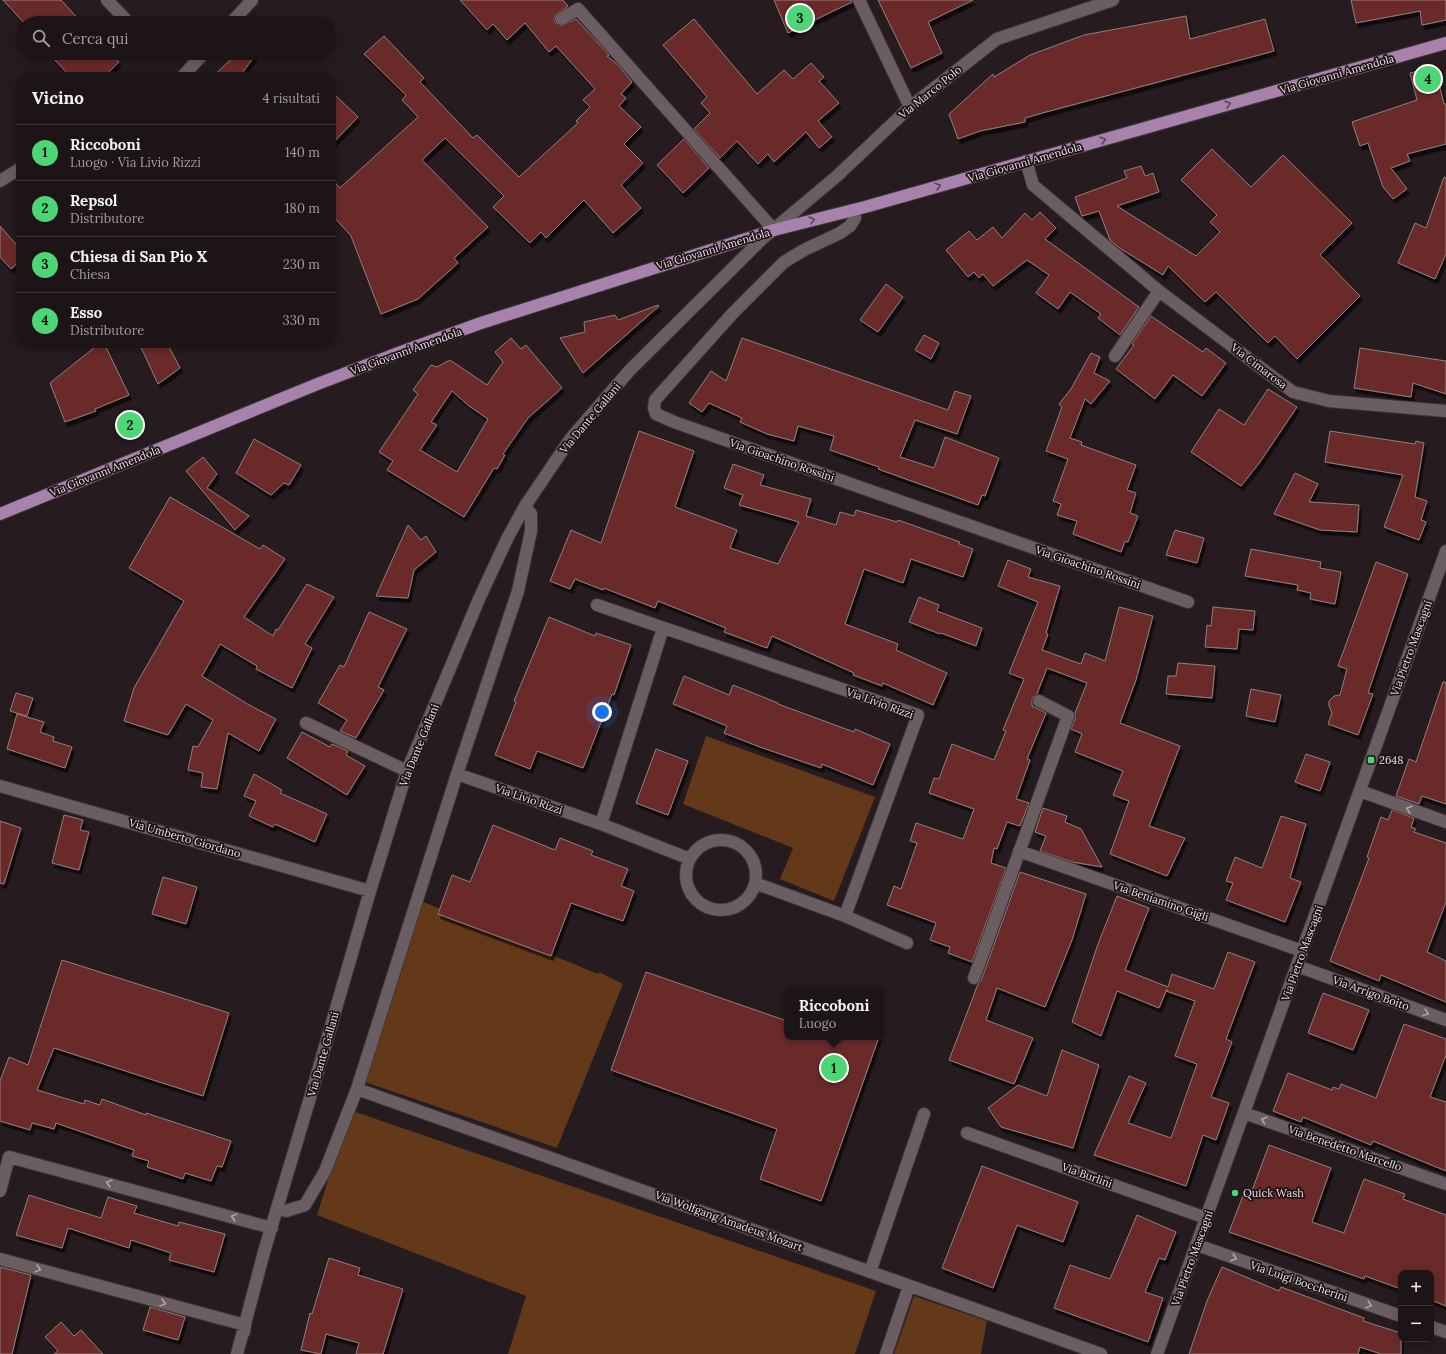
<!DOCTYPE html>
<html lang="it">
<meta charset="utf-8">
<style>
:root{--surface:#1c1417;--page:#251d20;--text:#f1f3f6;--muted:#a09ea1;--line:#3a3336;--accent:#4cd676}
body{margin:0;font-family:Lora,serif;background:var(--page);color:var(--text)}
.controls{position:absolute;right:12px;bottom:12px;display:grid;overflow:hidden;border-radius:8px;box-shadow:0 2px 10px #0003}
.controls button{width:36px;height:36px;display:grid;place-items:center;padding:0;border:0;border-bottom:1px solid var(--line);background:var(--surface);color:var(--text);font:20px sans-serif}
.you{position:absolute;left:602px;top:712px;width:14px;height:14px;margin:-10px;border:3px solid #fff;border-radius:50%;background:#1a73e8;box-shadow:0 0 0 6px #1a73e833}
.badge{display:grid;place-items:center;width:26px;height:26px;border-radius:50%;background:var(--accent);color:#111;font-size:13px;font-weight:700}
.pin{position:absolute;translate:-50% -50%;border:2px solid #fff;box-shadow:0 1px 4px #0006}
.popup{position:absolute;left:784px;top:988px;width:100px;height:52px;box-sizing:border-box;display:grid;place-content:center;border-radius:8px;background:var(--surface);filter:drop-shadow(0 1px 3px #0005);font-size:13px;white-space:nowrap;color:var(--muted)}
.popup b{font-size:15px;color:var(--text)}
.popup::after{content:'';position:absolute;left:50%;top:100%;margin-left:-8px;border:8px solid transparent;border-top-color:var(--surface)}
.list{margin:0;padding:0;list-style:none}
h2{display:flex;justify-content:space-between;align-items:center;height:52px;margin:0;padding:0 16px;font-size:17px}
h2 small{font-size:13px;font-weight:400;color:var(--muted)}
.list li{display:grid;grid-template-columns:26px 1fr auto;gap:12px;align-items:center;box-sizing:border-box;height:56px;padding:0 16px;border-top:1px solid var(--line)}
.list b{display:block;font-size:15px;white-space:nowrap}
.list p{margin:0;font-size:13px;white-space:nowrap;color:var(--muted)}
.list em{font-size:13px;font-style:normal;color:var(--muted)}
.icon{flex:none;width:22px;height:22px;fill:none;stroke:currentColor;stroke-width:2;stroke-linecap:round;stroke-linejoin:round}
.map{position:relative;flex:none;width:1446px;height:1354px;overflow:hidden}
.search{position:absolute;background:var(--surface);box-shadow:0 2px 10px #0003;left:16px;top:16px;width:320px;height:44px;display:flex;align-items:center;gap:10px;box-sizing:border-box;padding:0 14px;border-radius:22px;color:var(--muted);font-size:15px}
.panel{position:absolute;background:var(--surface);box-shadow:0 2px 10px #0003;left:16px;top:72px;width:320px;height:276px;border-radius:16px}
.map>svg:first-child{display:block}
</style>
<div class="map">
<svg width="1446" height="1354" viewBox="0 0 1446 1354">
<defs>
<filter id="shadow"><feDropShadow dx="2.5" dy="4.5" stdDeviation="0" flood-color="#0009"/></filter>
</defs>
<rect width="100%" height="100%" fill="#261b1f"/>
<path fill="#633919" d="M 706,736 L 875,797 L 834,901 L 780,879 L 793,848 L 683,804 Z
M 416,899 L 598,974 L 599,972 L 623,984 L 557,1148 L 359,1080 Z
M 350,1110 L 876,1291 L 855,1354 L 508,1354 L 526,1296 L 317,1215 Z
M 914,1296 L 987,1321 L 981,1354 L 894,1354 Z"/>
<path fill="#6b2a29" stroke="#8e7f7e" fill-rule="evenodd" filter="url(#shadow)" d="M 3,0 L 61,0 L 82,23 L 24,23 Z
M 460,0 L 563,0 L 568,6 L 555,15 L 554,19 L 555,23 L 561,26 L 576,19 L 609,55 L 607,56 L 618,65 L 632,82 L 621,94 L 626,98 L 619,106 L 641,127 L 624,144 L 643,163 L 621,185 L 641,208 L 613,233 L 584,200 L 546,238 L 541,232 L 530,243 L 493,207 L 504,196 L 445,138 L 422,160 L 488,227 L 454,258 L 458,263 L 418,299 L 381,314 L 351,236 L 331,214 L 331,178 L 340,188 L 418,117 L 402,100 L 406,95 L 364,54 L 384,36 L 424,78 L 420,82 L 473,138 L 477,135 L 519,177 L 578,123 L 576,121 L 590,107 L 583,100 L 595,89 L 556,46 L 549,52 L 525,23 L 507,40 L 493,24 L 487,30 Z
M 774,0 L 852,0 L 852,2 L 788,33 Z
M 878,0 L 973,0 L 928,22 L 942,53 L 911,68 Z
M 1351,0 L 1446,0 L 1446,20 L 1422,25 L 1420,11 L 1356,23 Z
M 1186,16 L 1190,39 L 1265,19 L 1274,51 L 1046,112 L 1025,118 L 1025,122 L 980,131 L 958,139 L 949,114 L 993,74 L 994,77 L 1030,55 L 1084,35 Z
M 694,19 L 757,94 L 784,70 L 793,79 L 811,63 L 824,77 L 819,81 L 839,103 L 818,121 L 832,137 L 819,148 L 806,132 L 774,162 L 768,154 L 758,164 L 737,141 L 720,158 L 694,129 L 710,113 L 701,103 L 707,97 L 663,45 Z
M 48,53 L 111,53 L 119,62 L 104,77 L 71,77 Z
M 238,53 L 257,53 L 239,77 L 212,77 Z
M 1435,67 L 1444,104 L 1446,104 L 1446,144 L 1407,154 L 1410,161 L 1391,168 L 1407,189 L 1393,199 L 1383,187 L 1368,143 L 1360,146 L 1352,122 L 1417,100 L 1410,73 Z
M 331,91 L 358,117 L 331,145 Z
M 684,139 L 709,168 L 683,193 L 657,165 Z
M 1212,149 L 1251,187 L 1283,155 L 1352,223 L 1320,255 L 1360,296 L 1297,359 L 1275,336 L 1268,343 L 1216,292 L 1205,302 L 1168,266 L 1163,275 L 1121,249 L 1110,240 L 1099,211 L 1082,216 L 1075,197 L 1127,178 L 1124,171 L 1141,166 L 1145,176 L 1153,173 L 1159,192 L 1117,206 L 1196,256 L 1220,232 L 1210,222 L 1217,215 L 1181,180 Z
M 1444,177 L 1446,178 L 1446,254 L 1435,279 L 1398,263 L 1415,223 L 1426,228 Z
M 1040,212 L 1056,228 L 1045,239 L 1139,307 L 1120,335 L 1098,318 L 1101,314 L 1070,292 L 1058,309 L 1036,293 L 1049,275 L 1027,260 L 993,286 L 983,274 L 979,278 L 974,272 L 968,277 L 946,250 L 969,231 L 977,240 L 993,227 L 1002,238 L 1025,213 L 1032,220 Z
M 0,226 L 21,250 L 21,260 L 11,269 L 0,257 Z
M 886,284 L 903,297 L 878,332 L 860,320 Z
M 658,305 L 659,306 L 583,373 L 560,338 L 585,332 L 584,322 L 615,315 L 618,320 Z
M 1151,316 L 1203,352 L 1206,348 L 1226,363 L 1202,396 L 1173,375 L 1155,399 L 1116,369 L 1134,345 L 1132,344 Z
M 924,335 L 939,343 L 931,359 L 915,350 Z
M 511,338 L 521,349 L 526,345 L 562,388 L 528,418 L 503,454 L 505,455 L 497,469 L 494,468 L 464,517 L 387,470 L 393,461 L 379,452 L 418,394 L 413,390 L 431,365 L 437,367 L 450,360 L 487,385 L 503,362 L 495,352 ZM 452,391 L 469,406 L 488,419 L 457,472 L 420,450 L 437,425 L 431,422 Z
M 742,338 L 948,410 L 955,391 L 971,396 L 957,434 L 915,420 L 900,457 L 934,468 L 945,437 L 999,458 L 985,496 L 982,495 L 978,505 L 878,469 L 879,467 L 830,450 L 834,436 L 798,426 L 794,441 L 767,434 L 740,422 L 742,418 L 709,403 L 702,412 L 689,403 L 711,371 L 726,381 Z
M 100,343 L 104,343 L 129,395 L 95,409 L 96,411 L 65,422 L 50,383 Z
M 139,343 L 167,343 L 180,368 L 158,384 Z
M 1360,348 L 1446,361 L 1446,394 L 1413,383 L 1411,397 L 1354,388 Z
M 1091,353 L 1100,357 L 1094,373 L 1110,381 L 1091,404 L 1085,399 L 1070,438 L 1082,442 L 1081,445 L 1136,465 L 1127,490 L 1136,493 L 1130,513 L 1138,516 L 1128,542 L 1125,541 L 1121,552 L 1073,534 L 1077,521 L 1057,515 L 1061,504 L 1053,501 L 1068,459 L 1046,451 L 1062,407 L 1059,404 L 1071,389 Z
M 1268,389 L 1297,407 L 1260,462 L 1241,486 L 1191,452 L 1219,409 L 1244,425 Z
M 639,431 L 694,451 L 675,507 L 737,530 L 730,548 L 778,564 L 799,522 L 739,505 L 743,495 L 724,488 L 733,464 L 764,475 L 760,485 L 811,499 L 806,516 L 836,525 L 840,512 L 854,516 L 856,510 L 897,522 L 898,520 L 960,542 L 959,544 L 973,549 L 963,577 L 911,559 L 903,583 L 864,569 L 845,624 L 898,644 L 896,650 L 947,673 L 933,705 L 883,683 L 882,686 L 853,675 L 854,673 L 772,636 L 767,648 L 724,632 L 726,628 L 658,601 L 655,608 L 604,588 L 603,590 L 575,579 L 570,589 L 550,581 L 571,530 L 601,543 Z
M 1330,431 L 1415,444 L 1416,441 L 1424,443 L 1415,497 L 1427,501 L 1421,520 L 1426,522 L 1419,540 L 1384,527 L 1403,475 L 1325,462 Z
M 254,439 L 301,465 L 289,485 L 284,483 L 271,495 L 236,473 Z
M 203,457 L 217,474 L 207,488 L 249,516 L 235,530 L 186,471 Z
M 1295,473 L 1318,484 L 1309,502 L 1359,505 L 1357,532 L 1320,530 L 1274,514 Z
M 170,497 L 260,549 L 263,545 L 285,559 L 244,617 L 273,636 L 276,629 L 278,630 L 307,584 L 334,597 L 305,644 L 312,648 L 292,688 L 256,669 L 257,666 L 220,644 L 202,676 L 249,705 L 276,719 L 259,751 L 228,733 L 217,789 L 201,787 L 203,773 L 188,770 L 193,746 L 198,747 L 213,720 L 186,704 L 168,735 L 124,721 L 134,688 L 184,601 L 129,568 Z
M 408,525 L 421,540 L 426,536 L 436,552 L 414,570 L 408,598 L 376,596 Z
M 1175,530 L 1204,538 L 1197,563 L 1166,555 Z
M 1251,549 L 1321,562 L 1320,568 L 1341,572 L 1335,604 L 1310,599 L 1311,593 L 1297,590 L 1298,585 L 1245,576 Z
M 1008,560 L 1031,569 L 1028,577 L 1060,586 L 1046,633 L 1048,634 L 1042,650 L 1081,664 L 1085,653 L 1105,661 L 1119,607 L 1153,616 L 1136,680 L 1120,723 L 1180,746 L 1149,826 L 1185,838 L 1167,876 L 1110,854 L 1129,801 L 1113,795 L 1123,771 L 1075,752 L 1082,734 L 1071,729 L 1075,719 L 1075,713 L 1087,683 L 1047,668 L 1037,694 L 1033,697 L 1032,701 L 1032,706 L 1046,713 L 1027,759 L 1030,760 L 1016,799 L 1029,803 L 1020,826 L 1007,822 L 997,849 L 994,848 L 991,863 L 1006,868 L 972,962 L 948,953 L 950,947 L 930,940 L 936,923 L 887,905 L 894,886 L 901,889 L 917,843 L 910,841 L 916,823 L 963,839 L 974,809 L 929,793 L 934,778 L 939,779 L 952,744 L 994,760 L 1006,731 L 1003,730 L 1024,679 L 1009,673 L 1038,602 L 998,586 Z
M 1376,562 L 1408,574 L 1368,693 L 1373,694 L 1358,735 L 1328,724 L 1332,713 L 1329,706 L 1329,701 L 1334,696 L 1340,695 L 1347,669 L 1338,666 Z
M 919,597 L 939,605 L 937,611 L 982,628 L 976,646 L 941,633 L 940,634 L 909,622 Z
M 1213,607 L 1255,611 L 1253,630 L 1239,629 L 1237,649 L 1205,647 L 1207,625 L 1211,626 Z
M 369,612 L 407,629 L 378,687 L 384,690 L 356,738 L 340,731 L 347,720 L 318,703 L 340,665 L 344,667 Z
M 549,617 L 595,636 L 596,633 L 631,645 L 614,695 L 612,694 L 583,768 L 537,751 L 530,769 L 495,755 L 516,702 L 514,701 Z
M 1178,663 L 1215,666 L 1212,698 L 1166,694 L 1168,676 L 1176,676 Z
M 684,676 L 729,695 L 733,685 L 778,703 L 778,704 L 854,732 L 855,729 L 890,744 L 873,785 L 822,764 L 821,768 L 760,747 L 724,733 L 727,726 L 673,704 Z
M 1443,682 L 1446,682 L 1446,804 L 1422,796 L 1419,804 L 1396,796 L 1409,759 L 1416,762 Z
M 1251,689 L 1281,695 L 1275,722 L 1246,716 Z
M 16,693 L 33,698 L 27,716 L 10,711 Z
M 17,714 L 44,722 L 40,732 L 54,737 L 53,741 L 72,747 L 65,768 L 7,749 Z
M 302,732 L 330,747 L 332,744 L 348,751 L 346,755 L 365,766 L 347,795 L 287,758 Z
M 656,749 L 688,761 L 668,815 L 636,803 Z
M 1306,754 L 1330,762 L 1320,791 L 1295,782 Z
M 254,774 L 282,790 L 280,793 L 327,814 L 315,842 L 275,824 L 273,827 L 249,816 L 256,801 L 244,796 Z
M 1043,808 L 1067,816 L 1065,822 L 1081,829 L 1102,867 L 1072,862 L 1040,851 L 1046,836 L 1035,832 Z
M 1392,810 L 1414,818 L 1411,827 L 1416,829 L 1414,832 L 1446,843 L 1446,902 L 1427,952 L 1446,961 L 1446,1002 L 1381,975 L 1379,981 L 1330,961 L 1369,858 L 1367,857 L 1381,817 L 1388,820 Z
M 64,815 L 83,820 L 80,830 L 89,832 L 79,870 L 52,863 Z
M 1281,816 L 1306,824 L 1290,878 L 1301,882 L 1285,922 L 1226,900 L 1233,883 L 1226,881 L 1235,857 L 1262,868 Z
M 0,821 L 21,828 L 4,884 L 0,883 Z
M 493,825 L 555,850 L 560,838 L 593,851 L 591,855 L 628,869 L 621,886 L 634,891 L 623,921 L 571,903 L 551,956 L 438,914 L 452,875 L 470,882 Z
M 1020,872 L 1086,894 L 1072,940 L 1045,1007 L 997,988 L 986,1020 L 1033,1038 L 1014,1084 L 949,1060 L 978,984 L 981,981 Z
M 163,877 L 197,887 L 186,924 L 152,914 Z
M 1117,896 L 1149,908 L 1125,970 L 1168,987 L 1172,974 L 1214,989 L 1228,952 L 1255,962 L 1226,1039 L 1232,1042 L 1211,1097 L 1229,1103 L 1216,1140 L 1203,1135 L 1186,1186 L 1094,1155 L 1129,1076 L 1146,1083 L 1128,1123 L 1171,1138 L 1197,1064 L 1175,1056 L 1195,1001 L 1166,991 L 1167,989 L 1159,1008 L 1117,991 L 1101,1036 L 1072,1022 L 1098,944 Z
M 62,960 L 229,1013 L 203,1096 L 54,1048 L 37,1090 L 84,1104 L 85,1100 L 100,1105 L 102,1099 L 146,1115 L 146,1113 L 231,1141 L 222,1167 L 217,1166 L 211,1181 L 185,1173 L 183,1179 L 147,1167 L 149,1161 L 132,1156 L 134,1150 L 56,1123 L 54,1129 L 32,1123 L 30,1130 L 0,1121 L 0,1081 L 9,1057 L 28,1065 Z
M 646,972 L 787,1021 L 787,1037 L 879,1037 L 821,1201 L 760,1179 L 777,1129 L 611,1070 Z
M 1323,993 L 1369,1010 L 1353,1050 L 1308,1033 Z
M 1404,1024 L 1446,1039 L 1446,1055 L 1430,1097 L 1446,1102 L 1446,1171 L 1373,1141 L 1371,1145 L 1303,1117 L 1301,1122 L 1273,1111 L 1288,1073 L 1332,1090 L 1333,1087 L 1339,1089 L 1341,1084 L 1376,1098 Z
M 1062,1050 L 1099,1065 L 1073,1148 L 1001,1127 L 988,1108 L 1018,1085 L 1047,1096 Z
M 1269,1145 L 1331,1168 L 1312,1222 L 1344,1233 L 1364,1179 L 1405,1194 L 1403,1199 L 1446,1215 L 1446,1306 L 1431,1300 L 1431,1273 L 1401,1273 L 1401,1289 L 1365,1276 L 1364,1279 L 1229,1232 L 1244,1193 L 1250,1196 Z
M 982,1166 L 1078,1202 L 1063,1242 L 1017,1225 L 993,1288 L 942,1268 Z
M 29,1195 L 101,1218 L 108,1197 L 137,1206 L 134,1213 L 178,1226 L 179,1222 L 225,1234 L 214,1272 L 169,1260 L 171,1253 L 131,1240 L 129,1248 L 68,1228 L 62,1248 L 16,1235 Z
M 1137,1215 L 1176,1232 L 1165,1260 L 1159,1258 L 1145,1292 L 1163,1298 L 1148,1342 L 1054,1308 L 1070,1265 L 1110,1279 Z
M 329,1258 L 360,1268 L 358,1275 L 403,1289 L 383,1354 L 356,1354 L 359,1343 L 326,1334 L 321,1354 L 301,1350 L 310,1313 L 312,1314 Z
M 0,1267 L 31,1275 L 12,1354 L 0,1354 Z
M 1222,1267 L 1279,1291 L 1281,1287 L 1364,1318 L 1363,1321 L 1401,1333 L 1401,1354 L 1381,1354 L 1360,1347 L 1358,1354 L 1189,1354 L 1207,1301 Z
M 150,1307 L 185,1317 L 178,1340 L 143,1330 Z
M 61,1322 L 74,1336 L 81,1330 L 103,1354 L 54,1354 L 58,1351 L 45,1337 Z"/>
<g fill="none" stroke-linecap="round" stroke-linejoin="round">
<defs>
<path id="minor" d="M 107,0 L 129,23
M 859,0 L 910,107
M 561,19 L 578,9 L 774,230
M 231,23 L 252,0
M 182,77 L 204,53
M 1026,161 L 1033,185 L 1159,291 L 1293,392 L 1329,401 L 1446,411
M 0,181 L 21,168
M 853,210 L 855,218 L 850,226 L 840,233 L 804,250 L 784,262 L 732,314 L 655,400 L 654,408 L 656,414 L 674,422 L 1188,602
M 1115,356 L 1159,291
M 597,605 L 918,715 L 845,916
M 306,723 L 407,771
M 457,774 L 601,824 L 690,859
M 0,786 L 370,891
M 1360,791 L 1446,822
M 601,824 L 663,628
M686 875a35 35 0 1 1 70 0a35 35 0 1 1-70 0Z
M 1019,851 L 1302,951
M 755,883 L 845,916 L 907,943
M 1297,966 L 1446,1020
M 974,978 L 1068,716 L 1039,701
M 357,1089 L 1101,1354
M 1244,1113 L 1446,1184
M 967,1133 L 1206,1218
M 0,1191 L 9,1157 L 272,1228
M 277,1209 L 286,1211 L 305,1205 L 325,1171 L 357,1089 L 457,774 L 518,591 L 531,531 L 531,514 L 525,506
M 1197,1245 L 1401,1316
M 0,1259 L 245,1325 L 244,1332
M 870,1272 L 924,1114
M 1431,1327 L 1446,1332
M 237,1354 L 264,1252 L 315,1081 L 370,891 L 407,771 L 479,599 L 507,539 L 525,506 L 571,438 L 630,370 L 762,239 L 837,176 L 910,107 L 997,39 L 1113,0
M 886,1354 L 909,1286
M 1157,1354 L 1446,551"/>
<path id="major" d="M 0,514 L 315,385 L 398,353 L 481,323 L 774,230 L 865,207 L 1446,43"/>
</defs>
<use href="#minor" stroke="#3e3639" stroke-width="14"/>
<use href="#major" stroke="#3e3639" stroke-width="14"/>
<use href="#minor" stroke="#6b5e63" stroke-width="12"/>
<use href="#major" stroke="#a881ad" stroke-width="12"/>
</g>
<defs><path id="oneway-chevron" d="M-2-3.5L2.5 0L-2 3.5" fill="none" stroke-width="1.6" stroke-linecap="round" stroke-linejoin="round"/></defs>
<g stroke="#5b445a">
<use href="#oneway-chevron" transform="translate(1228 104) rotate(-16)"/>
<use href="#oneway-chevron" transform="translate(1103 140) rotate(-16)"/>
<use href="#oneway-chevron" transform="translate(938 186) rotate(-16)"/>
<use href="#oneway-chevron" transform="translate(812 220) rotate(-14)"/>
</g>
<g stroke="#b0a6aa">
<use href="#oneway-chevron" transform="translate(1409 809) rotate(-161)"/>
<use href="#oneway-chevron" transform="translate(1426 1013) rotate(20)"/>
<use href="#oneway-chevron" transform="translate(1264 1120) rotate(-161)"/>
<use href="#oneway-chevron" transform="translate(109 1183) rotate(-165)"/>
<use href="#oneway-chevron" transform="translate(234 1217) rotate(-165)"/>
<use href="#oneway-chevron" transform="translate(1234 1258) rotate(19)"/>
<use href="#oneway-chevron" transform="translate(38 1269) rotate(15)"/>
<use href="#oneway-chevron" transform="translate(163 1303) rotate(15)"/>
<use href="#oneway-chevron" transform="translate(1369 1305) rotate(19)"/>
</g>
<g fill="#4cd676" stroke="#1c1216" stroke-width="1.5">
<rect x="1367" y="756" width="8" height="8" rx="2"/>
<circle cx="1235" cy="1193" r="4"/>
</g>
<g text-anchor="middle" dominant-baseline="central" stroke-width="3.5" stroke-linejoin="round" paint-order="stroke">
<g font-size="11" fill="#e9e1e4" stroke="#1c1216">
<text transform="translate(1337 74) rotate(-16)">Via Giovanni Amendola</text>
<text transform="translate(930 92) rotate(-39)">Via Marco Polo</text>
<text transform="translate(1025 162) rotate(-16)">Via Giovanni Amendola</text>
<text transform="translate(713 249) rotate(-17)">Via Giovanni Amendola</text>
<text transform="translate(406 351) rotate(-20)">Via Giovanni Amendola</text>
<text transform="translate(1259 366) rotate(37)">Via Cimarosa</text>
<text transform="translate(590 418) rotate(-50)">Via Dante Gallani</text>
<text transform="translate(782 460) rotate(19)">Via Gioachino Rossini</text>
<text transform="translate(105 471) rotate(-22)">Via Giovanni Amendola</text>
<text transform="translate(1088 567) rotate(19)">Via Gioachino Rossini</text>
<text transform="translate(1411 648) rotate(-70)">Via Pietro Mascagni</text>
<text transform="translate(880 703) rotate(20)">Via Livio Rizzi</text>
<text transform="translate(419 745) rotate(-68)">Via Dante Gallani</text>
<text transform="translate(529 799) rotate(19)">Via Livio Rizzi</text>
<text transform="translate(185 838) rotate(16)">Via Umberto Giordano</text>
<text transform="translate(1161 901) rotate(19)">Via Beniamino Gigli</text>
<text transform="translate(1302 953) rotate(-70)">Via Pietro Mascagni</text>
<text transform="translate(1371 993) rotate(20)">Via Arrigo Boito</text>
<text transform="translate(323 1054) rotate(-74)">Via Dante Gallani</text>
<text transform="translate(1345 1148) rotate(19)">Via Benedetto Marcello</text>
<text transform="translate(1087 1175) rotate(20)">Via Burlini</text>
<text transform="translate(729 1221) rotate(20)">Via Wolfgang Amadeus Mozart</text>
<text transform="translate(1192 1258) rotate(-70)">Via Pietro Mascagni</text>
<text transform="translate(1299 1281) rotate(19)">Via Luigi Boccherini</text>
</g>
<g font-size="11" fill="#e9e1e4" stroke="#1c1216" text-anchor="start">
<text x="1379" y="760">2648</text>
<text x="1243" y="1193">Quick Wash</text>
</g>
</g>
</svg>
<div class="controls">
<button>+</button>
<button>−</button>
</div>
<div class="you"></div>
<div class="pin badge" style="left:834px;top:1068px">1</div>
<div class="popup"><b>Riccoboni</b>Luogo</div>
<div class="pin badge" style="left:130px;top:425px">2</div>
<div class="pin badge" style="left:800px;top:18px">3</div>
<div class="pin badge" style="left:1428px;top:79px">4</div>
<div class="search"><svg class="icon" aria-label="search" viewBox="0 0 24 24"><circle cx="10" cy="10" r="6"/><path d="M15 15l6 6"/></svg>Cerca qui</div>
<section class="panel">
<h2>Vicino<small>4 risultati</small></h2>
<ul class="list">
<li><span class="badge">1</span><div><b>Riccoboni</b><p>Luogo · Via Livio Rizzi</p></div><em>140 m</em></li>
<li><span class="badge">2</span><div><b>Repsol</b><p>Distributore</p></div><em>180 m</em></li>
<li><span class="badge">3</span><div><b>Chiesa di San Pio X</b><p>Chiesa</p></div><em>230 m</em></li>
<li><span class="badge">4</span><div><b>Esso</b><p>Distributore</p></div><em>330 m</em></li>
</ul>
</section>
</div>
